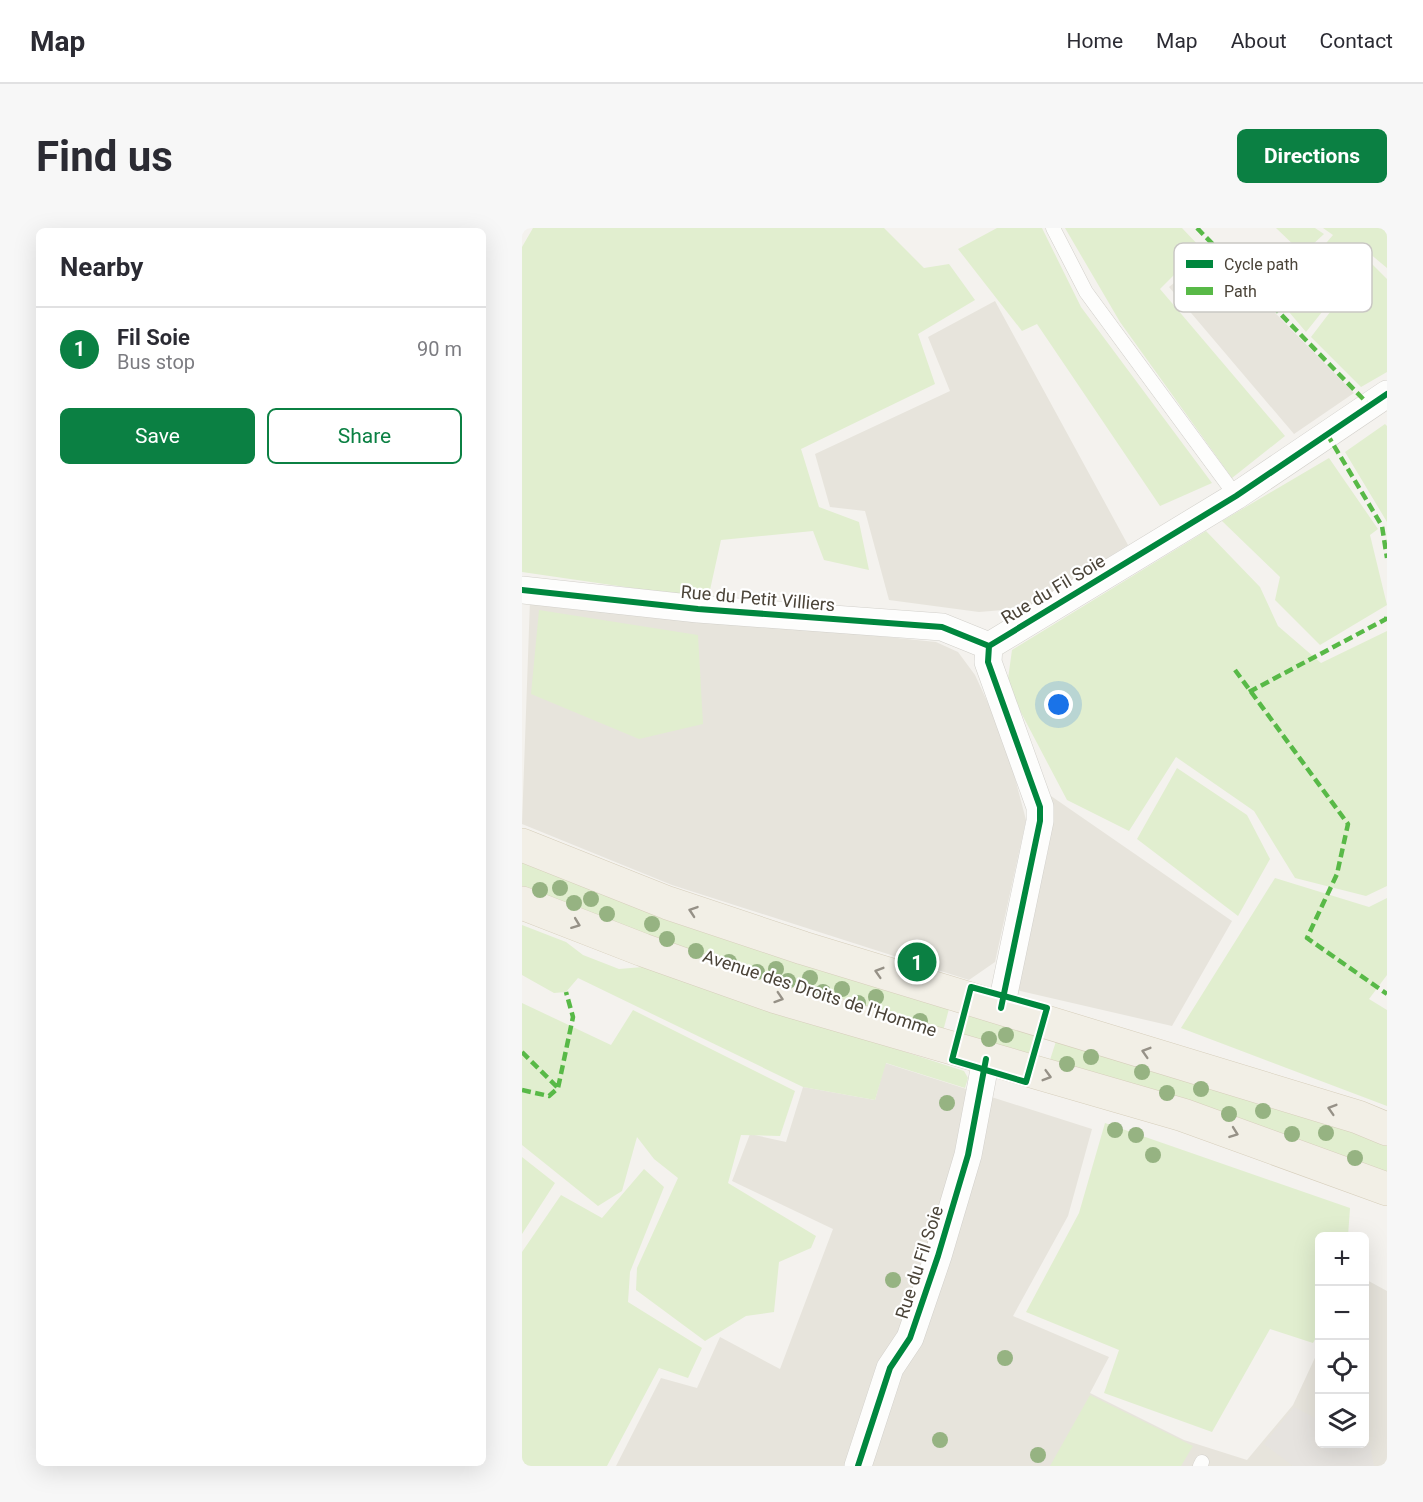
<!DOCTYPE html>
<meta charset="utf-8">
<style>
:root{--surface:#fff;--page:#f7f7f7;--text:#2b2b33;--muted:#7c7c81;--line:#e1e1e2;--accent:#0b8043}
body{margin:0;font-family:Roboto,sans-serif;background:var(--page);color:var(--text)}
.controls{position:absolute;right:18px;bottom:18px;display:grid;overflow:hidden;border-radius:9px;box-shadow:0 6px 24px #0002}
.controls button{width:54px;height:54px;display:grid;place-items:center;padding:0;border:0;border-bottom:2px solid var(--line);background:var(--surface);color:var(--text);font:30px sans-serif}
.you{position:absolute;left:537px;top:477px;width:21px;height:21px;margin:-15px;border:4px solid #fff;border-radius:50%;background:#1a73e8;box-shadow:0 0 0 9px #1a73e833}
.badge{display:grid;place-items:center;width:39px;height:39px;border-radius:50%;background:var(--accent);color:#fff;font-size:20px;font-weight:700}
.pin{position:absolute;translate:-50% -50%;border:3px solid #fff;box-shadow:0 2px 6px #0006}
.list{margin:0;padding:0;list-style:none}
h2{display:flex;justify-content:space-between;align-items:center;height:78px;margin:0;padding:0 24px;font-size:26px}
h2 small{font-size:20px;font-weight:400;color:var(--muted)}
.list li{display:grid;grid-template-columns:39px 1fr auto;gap:18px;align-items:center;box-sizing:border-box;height:84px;padding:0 24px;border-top:2px solid var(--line)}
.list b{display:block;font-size:22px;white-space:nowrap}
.list p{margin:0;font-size:20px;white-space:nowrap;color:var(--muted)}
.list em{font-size:20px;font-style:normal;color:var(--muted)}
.actions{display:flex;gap:12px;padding:18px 24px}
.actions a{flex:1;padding:14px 0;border:2px solid var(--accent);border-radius:9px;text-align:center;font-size:21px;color:var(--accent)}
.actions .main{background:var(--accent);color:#fff}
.icon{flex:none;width:33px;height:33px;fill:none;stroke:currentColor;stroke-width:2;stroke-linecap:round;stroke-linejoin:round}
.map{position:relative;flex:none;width:865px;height:1238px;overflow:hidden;border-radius:9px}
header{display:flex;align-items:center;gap:36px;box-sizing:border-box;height:84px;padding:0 30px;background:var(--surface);border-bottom:2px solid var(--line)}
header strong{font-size:28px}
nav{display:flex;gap:33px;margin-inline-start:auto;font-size:21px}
.intro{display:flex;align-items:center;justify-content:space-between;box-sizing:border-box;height:144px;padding:0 36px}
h1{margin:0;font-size:42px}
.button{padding:15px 27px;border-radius:9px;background:var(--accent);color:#fff;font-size:21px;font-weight:700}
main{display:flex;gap:36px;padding:0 36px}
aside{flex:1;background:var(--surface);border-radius:9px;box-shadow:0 6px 24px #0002}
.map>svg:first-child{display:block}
</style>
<header>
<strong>Map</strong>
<nav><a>Home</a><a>Map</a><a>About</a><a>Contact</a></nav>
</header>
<div class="intro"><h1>Find us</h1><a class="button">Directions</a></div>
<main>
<aside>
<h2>Nearby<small></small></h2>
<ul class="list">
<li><span class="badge">1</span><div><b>Fil Soie</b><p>Bus stop</p></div><em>90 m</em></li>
</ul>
<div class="actions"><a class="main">Save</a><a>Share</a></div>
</aside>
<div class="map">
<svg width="865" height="1238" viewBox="0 0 865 1238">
<rect width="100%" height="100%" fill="#f4f2ee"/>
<path fill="#e7e4dc" d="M 692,23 L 832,165 L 772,206 L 647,59 Z
M 473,73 L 606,317 L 506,380 L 457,384 L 367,372 L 343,283 L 308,279 L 293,226 L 428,163 L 406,109 Z
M 8,372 L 414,414 L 436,424 L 453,447 L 483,512 L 504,592 L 473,734 L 447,752 L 150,657 L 0,596 Z
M 529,568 L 710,693 L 650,798 L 494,762 L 526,622 Z
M 363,835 L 570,901 L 546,988 L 491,1088 L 587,1129 L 568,1165 L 662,1212 L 725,1232 L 771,1177 L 797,1121 L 798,1216 L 842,1216 L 843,1051 L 865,1063 L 865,1238 L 94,1238 L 139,1150 L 175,1160 L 198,1109 L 258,1141 L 311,1001 L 210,953 L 228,906 L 264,914 L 281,859 L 353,872 Z"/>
<path fill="#e1eecf" d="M 11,0 L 362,0 L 402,40 L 427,36 L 453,72 L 396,106 L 413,156 L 279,221 L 297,279 L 337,294 L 347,342 L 302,332 L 291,303 L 199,312 L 186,371 L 0,344 L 0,19 Z
M 475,0 L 520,0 L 559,79 L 690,255 L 638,278 L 515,96 L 500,103 L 436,21 Z
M 543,0 L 660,0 L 679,20 L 638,61 L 763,208 L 710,250 L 598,94 Z
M 754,0 L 793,0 L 802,6 L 788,19 L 778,23 Z
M 801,0 L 865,0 L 865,40 L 847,25 L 784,104 L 756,71 L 811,7 Z
M 847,33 L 865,51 L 865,144 L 839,159 L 789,109 Z
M 863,196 L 865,198 L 865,294 L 823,224 Z
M 807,230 L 856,301 L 848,307 L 865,377 L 798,417 L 753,372 L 758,349 L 700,293 Z
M 684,303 L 738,359 L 756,398 L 799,435 L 865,403 L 865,658 L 844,668 L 773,650 L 732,583 L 654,529 L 607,603 L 545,572 L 485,458 L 490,422 Z
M 17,382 L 176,407 L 181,496 L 117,511 L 9,466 Z
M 655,540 L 725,587 L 748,631 L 716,688 L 615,611 Z
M 0,629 L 428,777 L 420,807 L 121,710 L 0,662 Z
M 753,650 L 847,679 L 865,670 L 865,747 L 847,771 L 865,782 L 865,878 L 659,800 Z
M 0,697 L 44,714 L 61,727 L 97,741 L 121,739 L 442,843 L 446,850 L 443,860 L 364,835 L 353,872 L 281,859 L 56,750 L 44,764 L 32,765 L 0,747 Z
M 0,775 L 89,817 L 111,782 L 273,863 L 258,908 L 219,907 L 206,955 L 294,1008 L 289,1020 L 257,1034 L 252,1084 L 224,1088 L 183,1113 L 114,1062 L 115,1040 L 156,950 L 132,931 L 115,909 L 100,963 L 76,978 L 0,917 Z
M 448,782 L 514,801 L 506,830 L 440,812 Z
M 536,807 L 778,882 L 865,916 L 865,948 L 527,835 Z
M 583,895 L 828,980 L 826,1008 L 798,1008 L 797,1104 L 791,1115 L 748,1101 L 690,1204 L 582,1165 L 597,1122 L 504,1084 L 557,985 Z
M 0,929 L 33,955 L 0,1006 Z
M 122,941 L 142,959 L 108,1044 L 106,1074 L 180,1120 L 166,1150 L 137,1140 L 85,1238 L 0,1238 L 0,1024 L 39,967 L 80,990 Z
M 568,1167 L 671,1218 L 659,1238 L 528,1238 Z"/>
<path fill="#e6e3df" d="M 772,1179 L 797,1192 L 798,1216 L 843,1215 L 848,1218 L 852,1238 L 771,1238 L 742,1216 Z"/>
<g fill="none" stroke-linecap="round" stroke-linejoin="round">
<defs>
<path id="service" d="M 531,0 L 564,64 L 714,268
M 678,1238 L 680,1234"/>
<path id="minor" d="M 0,362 L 176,381 L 420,399 L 467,418
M 479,780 L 518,593 L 518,579 L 466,434 L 467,418 L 714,268 L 865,166
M 336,1238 L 368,1140 L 388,1110 L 416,1028 L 446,927 L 464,831"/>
<path id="primary" d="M 0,617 L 146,675 L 281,720 L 836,889 L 865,901
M 0,675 L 121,722 L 254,769 L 661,887 L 865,961"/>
</defs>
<use href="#service" stroke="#d2d0cb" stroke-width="15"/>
<use href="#minor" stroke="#d2d0cb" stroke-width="28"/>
<use href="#primary" stroke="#d6cebb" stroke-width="34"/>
<use href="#service" stroke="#fdfdfc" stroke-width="14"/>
<use href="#minor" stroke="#fdfdfc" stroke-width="27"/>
<use href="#primary" stroke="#f2efe6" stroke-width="33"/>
<path stroke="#58b947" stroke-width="4.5" stroke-dasharray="9 4.5" stroke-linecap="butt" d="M 675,0 L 847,177
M 805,206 L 860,298 L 865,330
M 713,442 L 826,596 L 815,646 L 785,710 L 865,766
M 727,464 L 864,391 L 865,385
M 0,824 L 36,860
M 0,862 L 27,868 L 36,860 L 51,789 L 44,764"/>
<defs>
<path id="cycleway" d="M 0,362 L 176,381 L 420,399 L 467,418
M 449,759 L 525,780 L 504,854 L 430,832 Z
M 479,780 L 518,593 L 518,579 L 466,434 L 467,418 L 714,268 L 865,166
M 336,1238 L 368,1140 L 388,1110 L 416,1028 L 446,927 L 464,831"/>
</defs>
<use href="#cycleway" stroke="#fff" stroke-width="10"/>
<use href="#cycleway" stroke="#00873e" stroke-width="6"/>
</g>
<g fill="#96b382">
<circle cx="38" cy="660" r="8"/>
<circle cx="18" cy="662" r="8"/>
<circle cx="69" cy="671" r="8"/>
<circle cx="52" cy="675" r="8"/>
<circle cx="85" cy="686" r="8"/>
<circle cx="130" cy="696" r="8"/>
<circle cx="145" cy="711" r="8"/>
<circle cx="174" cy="723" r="8"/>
<circle cx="207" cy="734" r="8"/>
<circle cx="254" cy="741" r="8"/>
<circle cx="235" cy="744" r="8"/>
<circle cx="288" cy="750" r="8"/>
<circle cx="266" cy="753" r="8"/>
<circle cx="320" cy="761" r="8"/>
<circle cx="301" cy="764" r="8"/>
<circle cx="354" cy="769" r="8"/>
<circle cx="336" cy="775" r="8"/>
<circle cx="398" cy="793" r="8"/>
<circle cx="484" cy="807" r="8"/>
<circle cx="467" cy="811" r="8"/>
<circle cx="569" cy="829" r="8"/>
<circle cx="545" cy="836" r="8"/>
<circle cx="620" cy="844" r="8"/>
<circle cx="679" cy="861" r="8"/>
<circle cx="645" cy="865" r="8"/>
<circle cx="425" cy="875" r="8"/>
<circle cx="741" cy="883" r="8"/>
<circle cx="707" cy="886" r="8"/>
<circle cx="593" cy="902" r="8"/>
<circle cx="804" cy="905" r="8"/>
<circle cx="770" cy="906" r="8"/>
<circle cx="614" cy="907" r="8"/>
<circle cx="631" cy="927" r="8"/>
<circle cx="833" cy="930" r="8"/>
<circle cx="371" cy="1052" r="8"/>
<circle cx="483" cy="1130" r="8"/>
<circle cx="418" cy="1212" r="8"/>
<circle cx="516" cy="1227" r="8"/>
</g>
<defs><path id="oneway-chevron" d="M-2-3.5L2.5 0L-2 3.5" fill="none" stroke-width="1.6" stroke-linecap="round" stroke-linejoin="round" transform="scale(1.5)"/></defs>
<g stroke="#969187">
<use href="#oneway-chevron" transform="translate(171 683) rotate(-161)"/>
<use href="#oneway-chevron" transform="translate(54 696) rotate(21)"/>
<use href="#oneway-chevron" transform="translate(357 744) rotate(-163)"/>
<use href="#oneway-chevron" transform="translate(257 770) rotate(18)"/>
<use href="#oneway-chevron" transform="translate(624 824) rotate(-163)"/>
<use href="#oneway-chevron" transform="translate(525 848) rotate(16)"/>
<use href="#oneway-chevron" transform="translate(810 881) rotate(-163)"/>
<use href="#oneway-chevron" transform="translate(712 905) rotate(20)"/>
</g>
<g text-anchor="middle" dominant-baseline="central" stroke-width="4.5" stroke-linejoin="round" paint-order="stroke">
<g font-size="18" fill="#4b4439" stroke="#fff">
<text transform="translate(531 361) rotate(-31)">Rue du Fil Soie</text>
<text transform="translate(236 370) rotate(5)">Rue du Petit Villiers</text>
<text transform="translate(298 765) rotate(18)">Avenue des Droits de l'Homme</text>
<text transform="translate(397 1034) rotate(-72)">Rue du Fil Soie</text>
</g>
</g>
<rect x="652" y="15" width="198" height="69" rx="9" fill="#fff" stroke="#c9c7c4" stroke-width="1.5"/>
<rect x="664" y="32" width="27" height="8" fill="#00873e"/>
<rect x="664" y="59" width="27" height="8" fill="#58b947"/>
<g font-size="16" fill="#4b4439">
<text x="702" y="42">Cycle path</text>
<text x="702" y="69">Path</text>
</g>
</svg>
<div class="controls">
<button>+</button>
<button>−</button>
<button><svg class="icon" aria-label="locate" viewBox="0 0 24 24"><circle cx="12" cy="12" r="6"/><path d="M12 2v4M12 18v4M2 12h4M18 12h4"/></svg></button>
<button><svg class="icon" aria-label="layers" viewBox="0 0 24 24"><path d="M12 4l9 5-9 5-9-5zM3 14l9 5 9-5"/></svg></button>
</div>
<div class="you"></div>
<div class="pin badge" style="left:395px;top:734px">1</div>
</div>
</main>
